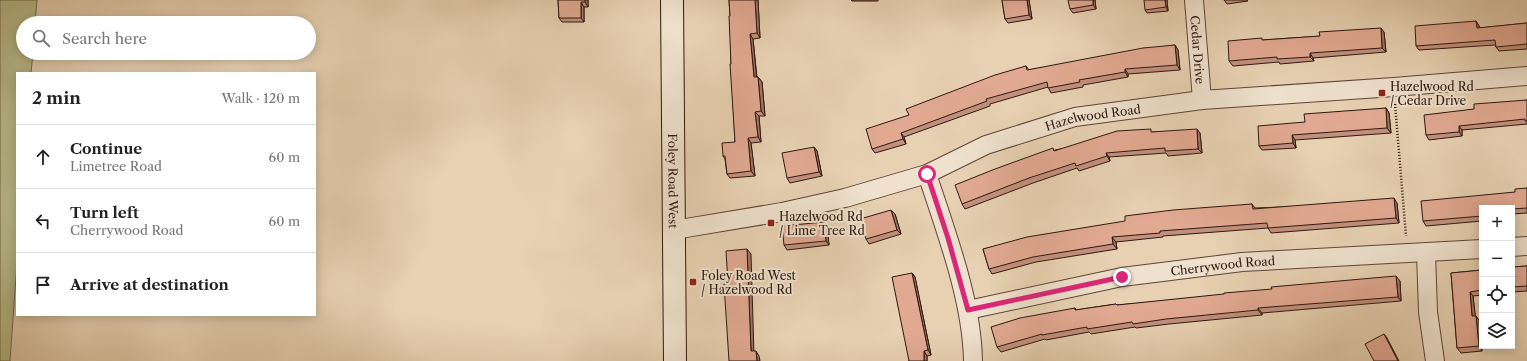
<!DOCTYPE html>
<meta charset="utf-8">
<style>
:root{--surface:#fff;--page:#f6f6f6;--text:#222;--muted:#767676;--line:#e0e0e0}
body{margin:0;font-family:"Libre Caslon Text",serif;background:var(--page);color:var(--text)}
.controls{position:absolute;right:12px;bottom:12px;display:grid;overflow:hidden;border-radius:0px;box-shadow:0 2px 10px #0003}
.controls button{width:36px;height:36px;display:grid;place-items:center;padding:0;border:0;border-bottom:1px solid var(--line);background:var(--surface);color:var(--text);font:20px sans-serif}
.stop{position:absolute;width:12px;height:12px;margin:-9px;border:3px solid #db2777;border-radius:50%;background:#fff}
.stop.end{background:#db2777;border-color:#fff;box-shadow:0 1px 4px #0008}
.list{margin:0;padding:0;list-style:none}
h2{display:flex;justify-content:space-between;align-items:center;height:52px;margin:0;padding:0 16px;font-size:17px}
h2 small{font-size:13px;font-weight:400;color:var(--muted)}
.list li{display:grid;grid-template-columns:26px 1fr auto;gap:12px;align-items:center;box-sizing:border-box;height:64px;padding:0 16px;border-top:1px solid var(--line)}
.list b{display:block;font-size:15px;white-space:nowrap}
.list p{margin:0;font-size:13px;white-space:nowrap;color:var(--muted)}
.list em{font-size:13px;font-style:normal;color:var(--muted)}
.icon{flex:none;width:22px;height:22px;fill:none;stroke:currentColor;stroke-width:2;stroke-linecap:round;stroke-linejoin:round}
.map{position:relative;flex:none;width:1527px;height:361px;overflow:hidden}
.search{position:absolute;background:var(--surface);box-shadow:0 2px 10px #0003;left:16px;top:16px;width:300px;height:44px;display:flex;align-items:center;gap:10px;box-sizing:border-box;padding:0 14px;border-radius:22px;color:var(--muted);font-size:15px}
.panel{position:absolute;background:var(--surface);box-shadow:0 2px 10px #0003;left:16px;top:72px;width:300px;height:244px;border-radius:0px}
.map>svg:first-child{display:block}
</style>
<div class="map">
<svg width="1527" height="361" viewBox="0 0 1527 361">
<rect width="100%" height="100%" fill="#e7d1b2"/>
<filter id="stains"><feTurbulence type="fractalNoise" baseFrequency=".005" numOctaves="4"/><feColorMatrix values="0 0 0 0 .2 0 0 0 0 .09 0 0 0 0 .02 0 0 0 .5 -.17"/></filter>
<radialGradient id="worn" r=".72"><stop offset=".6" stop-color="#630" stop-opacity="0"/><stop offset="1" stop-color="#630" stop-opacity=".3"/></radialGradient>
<path fill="#b8ba8a" stroke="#74694c" d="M 0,0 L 37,0 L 35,23 L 23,23 L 23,53 L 33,53 L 31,73 L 17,73 L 17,263 L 10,361 L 0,361 Z"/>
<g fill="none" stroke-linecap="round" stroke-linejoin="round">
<defs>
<g id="minor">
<path id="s1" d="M 1194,0 L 1202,100"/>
<path d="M 927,174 C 946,232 972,300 973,361"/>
<path id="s2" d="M 674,230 L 782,212 L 845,198 L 927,174 L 986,145 L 1075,117 L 1202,100 L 1394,87 L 1527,76"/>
<path d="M 1512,247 L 1527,246"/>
<path d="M 1426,253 L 1428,312 L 1435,361"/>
<path id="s3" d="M 968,310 L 1122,277 L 1242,262 L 1482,249"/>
</g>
<g id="secondary">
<path id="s4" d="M 672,0 L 675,361"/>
</g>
</defs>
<use href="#minor" stroke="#5d4638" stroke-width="20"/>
<use href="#secondary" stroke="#2f180f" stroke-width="24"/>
<path stroke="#2f180f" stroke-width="2.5" stroke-dasharray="1 2" stroke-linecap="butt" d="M 1395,104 L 1406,236"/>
<use href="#minor" stroke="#efe1cd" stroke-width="18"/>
<use href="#secondary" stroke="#efe1cd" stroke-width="22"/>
</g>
<path fill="#c2917e" stroke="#2f180f" d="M 558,0 L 588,0 L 588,7 L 584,7 L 584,22 L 562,22 L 559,18 Z
M 729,0 L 758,0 L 760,38 L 753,39 L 757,77 L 758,77 L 762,82 L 765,116 L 759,116 L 761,142 L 751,143 L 755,176 L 730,178 L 727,174 L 725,159 L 723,156 L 735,142 L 731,64 L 730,16 Z
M 851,0 L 878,0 L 878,1 L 852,1 Z
M 1002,0 L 1029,0 L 1032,19 L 1008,23 L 1005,19 Z
M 1095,0 L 1096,9 L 1073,13 L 1070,9 Z
M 1167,0 L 1168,11 L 1147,13 L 1145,10 Z
M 1224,0 L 1247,0 L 1248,1 L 1227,4 Z
M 1476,21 L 1479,26 L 1480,28 L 1527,23 L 1527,49 L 1499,51 L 1496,47 L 1495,45 L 1419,50 L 1416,46 Z
M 1384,32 L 1386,52 L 1313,58 L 1314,61 L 1280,64 L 1279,62 L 1233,66 L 1229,61 L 1263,40 Z
M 1175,45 L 1178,50 L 1180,70 L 1128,74 L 1128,77 L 1083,85 L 1083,87 L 1051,93 L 1048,87 L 990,104 L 990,106 L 904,137 L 906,144 L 875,153 L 872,149 L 909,115 L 1026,66 L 1029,70 Z
M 1527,100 L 1527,124 L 1462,130 L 1462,136 L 1429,140 L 1426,135 L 1474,109 Z
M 1386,108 L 1389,113 L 1391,133 L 1295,140 L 1296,148 L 1262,150 L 1259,146 L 1305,122 Z
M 1153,132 L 1200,133 L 1202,153 L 1168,156 L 1166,153 L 1109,157 L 1110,161 L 1079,171 L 1077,168 L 1033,183 L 965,209 L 962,204 L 1055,150 Z
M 814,147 L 817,151 L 822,176 L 790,183 L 787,178 Z
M 1527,188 L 1527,213 L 1512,214 L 1512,208 L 1482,208 L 1482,221 L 1426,226 L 1423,221 L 1515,192 Z
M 1397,203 L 1399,223 L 1271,233 L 1268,228 L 1163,236 L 1163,237 L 1116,242 L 1117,249 L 1036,262 L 992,274 L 989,269 L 983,249 L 1252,204 L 1255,208 Z
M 895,214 L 901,234 L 869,244 L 866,239 Z
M 827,227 L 829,245 L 787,250 L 784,245 Z
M 1527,266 L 1527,291 L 1512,292 L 1512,267 Z
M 1482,270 L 1482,295 L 1473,296 L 1475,316 L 1479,320 L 1482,351 L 1461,353 L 1457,348 L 1451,273 Z
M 912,273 L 915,277 L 931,355 L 927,356 L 927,361 L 909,361 Z
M 1400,281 L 1401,301 L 1262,313 L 1262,315 L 1169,324 L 1136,328 L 1135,327 L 1091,334 L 1089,332 L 1046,340 L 1045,339 L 1001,352 L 997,347 L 1075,308 L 1076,310 L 1116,304 L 1117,305 Z"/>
<path fill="#9e7666" stroke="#2f180f" d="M 585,0 L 588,0 L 588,7 L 585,2 Z
M 755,0 L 758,0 L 760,38 L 757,33 Z
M 1027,0 L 1029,0 L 1032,19 L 1029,15 Z
M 1093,0 L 1095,0 L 1096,9 L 1093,5 Z
M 1165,0 L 1167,0 L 1168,11 L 1166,7 Z
M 581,2 L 584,7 L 584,22 L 581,18 Z
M 1476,21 L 1479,26 L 1480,33 L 1477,28 Z
M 1381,28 L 1384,32 L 1386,52 L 1382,48 Z
M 750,34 L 753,39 L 757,82 L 754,77 Z
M 1175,45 L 1178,50 L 1180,70 L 1177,65 Z
M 1310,53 L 1313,58 L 1314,61 L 1310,57 Z
M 1125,69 L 1128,74 L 1128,77 L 1125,72 Z
M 758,77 L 762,82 L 765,116 L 761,111 Z
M 1386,108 L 1389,113 L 1391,133 L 1387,128 Z
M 755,112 L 759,116 L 761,142 L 758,137 Z
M 1459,126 L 1462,130 L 1462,136 L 1459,132 Z
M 1197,129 L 1200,133 L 1202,153 L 1198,149 Z
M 901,133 L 904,137 L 906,144 L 903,139 Z
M 1292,135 L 1295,140 L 1296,148 L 1293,143 Z
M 748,138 L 751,143 L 755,176 L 751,171 Z
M 814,147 L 817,151 L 822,176 L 819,172 Z
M 1106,153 L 1109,157 L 1110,161 L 1107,156 Z
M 1394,198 L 1397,203 L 1399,223 L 1396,218 Z
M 891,210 L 895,214 L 901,234 L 897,230 Z
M 824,222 L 827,227 L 829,245 L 826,241 Z
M 1112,237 L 1116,242 L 1117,249 L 1113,244 Z
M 747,249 L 751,254 L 754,356 L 751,351 Z
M 912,273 L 915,277 L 931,355 L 928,350 Z
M 1396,276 L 1400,281 L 1401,301 L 1398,297 Z
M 1470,292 L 1473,296 L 1476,321 L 1472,316 Z
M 1258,308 L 1262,313 L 1262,315 L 1258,310 Z
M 1476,316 L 1479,320 L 1482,351 L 1479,346 Z
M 1384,334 L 1387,338 L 1399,361 L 1398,361 Z
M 756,351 L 759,356 L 760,361 L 757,361 Z
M 924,351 L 927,356 L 927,361 L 924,361 Z"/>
<path fill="#e1a992" stroke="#2f180f" d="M 558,0 L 585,0 L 585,2 L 581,2 L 581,18 L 559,18 Z
M 729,0 L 755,0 L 757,33 L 750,34 L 754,77 L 758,77 L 761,111 L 755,112 L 758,137 L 748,138 L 751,171 L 727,174 L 725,156 L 723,156 L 722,143 L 735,142 L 730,64 L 731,64 L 729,16 L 730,16 Z
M 1002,0 L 1027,0 L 1029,15 L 1005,19 Z
M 1068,0 L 1093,0 L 1093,5 L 1070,9 Z
M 1144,0 L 1165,0 L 1166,7 L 1145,10 Z
M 1476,21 L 1477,28 L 1527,23 L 1527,44 L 1496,47 L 1495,40 L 1416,46 L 1415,26 Z
M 1381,28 L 1382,48 L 1310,53 L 1310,57 L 1277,59 L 1277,57 L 1229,61 L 1228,41 L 1262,38 L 1262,40 L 1320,36 L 1319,32 Z
M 1175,45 L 1177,65 L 1125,69 L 1125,72 L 1079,80 L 1080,82 L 1048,88 L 1047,82 L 986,99 L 987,101 L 901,133 L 903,139 L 872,149 L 866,129 L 909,115 L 906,109 L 995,75 L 1026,66 L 1027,70 L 1143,48 Z
M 1527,100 L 1527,121 L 1525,121 L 1525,119 L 1459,126 L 1459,132 L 1426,135 L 1424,115 L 1474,109 L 1474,104 Z
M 1386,108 L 1387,128 L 1292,135 L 1293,143 L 1259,146 L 1258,126 L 1305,122 L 1304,114 Z
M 1151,129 L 1151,132 L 1197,129 L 1198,149 L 1165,151 L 1165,148 L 1106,153 L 1107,156 L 1076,166 L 1075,163 L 1029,178 L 962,204 L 955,185 L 995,169 L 1053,148 L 1054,151 L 1117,131 Z
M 814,147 L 819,172 L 787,178 L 782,153 Z
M 1527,188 L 1527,208 L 1512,209 L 1512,208 L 1482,208 L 1482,216 L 1423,221 L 1421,201 L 1515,192 L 1515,189 Z
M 1394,198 L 1396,218 L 1268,228 L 1267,223 L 1160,231 L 1160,233 L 1112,237 L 1113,244 L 1033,257 L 989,269 L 983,249 L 1027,237 L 1125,221 L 1125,216 L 1173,210 L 1252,204 L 1253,209 Z
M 891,210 L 897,230 L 866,239 L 860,219 Z
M 824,222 L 826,241 L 784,245 L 782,226 Z
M 747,249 L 751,351 L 756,351 L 757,361 L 729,361 L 724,284 L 728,283 L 726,251 Z
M 1527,266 L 1527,286 L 1512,287 L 1512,267 Z
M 1482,270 L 1482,290 L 1470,292 L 1472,316 L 1476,316 L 1479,346 L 1457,348 L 1451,273 Z
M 912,273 L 928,350 L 924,351 L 924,361 L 909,361 L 892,277 Z
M 1396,276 L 1398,297 L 1258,308 L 1258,310 L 1166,319 L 1133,324 L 1132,322 L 1087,329 L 1087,327 L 1042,335 L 1042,334 L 997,347 L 991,327 L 1020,318 L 1075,308 L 1075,310 L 1116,304 L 1117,305 L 1224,294 L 1224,293 L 1272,289 L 1271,287 Z
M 1384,334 L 1398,361 L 1374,361 L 1365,344 Z"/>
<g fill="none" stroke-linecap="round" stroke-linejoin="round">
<path stroke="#db2777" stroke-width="5" d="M 927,174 L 948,238 L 968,310 L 1122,277"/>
</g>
<g fill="#8f2418" stroke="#efe1cd" stroke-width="1.5">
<rect x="1378" y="89" width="8" height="8" rx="2"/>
<rect x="767" y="219" width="8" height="8" rx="2"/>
<rect x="689" y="278" width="8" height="8" rx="2"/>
</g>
<g text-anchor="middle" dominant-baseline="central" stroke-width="4" stroke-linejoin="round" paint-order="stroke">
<g font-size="12" fill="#2f180f" stroke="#efe1cd">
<text stroke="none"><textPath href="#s1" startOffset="50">Cedar Drive</textPath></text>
<text stroke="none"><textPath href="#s2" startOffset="436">Hazelwood Road</textPath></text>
<text stroke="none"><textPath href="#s4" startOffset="181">Foley Road West</textPath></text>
<text stroke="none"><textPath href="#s3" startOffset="259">Cherrywood Road</textPath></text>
</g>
<g font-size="12" fill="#2f180f" stroke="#efe1cd" text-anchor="start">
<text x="1390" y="86">Hazelwood Rd<tspan x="1390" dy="14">/ Cedar Drive</tspan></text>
<text x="779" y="216">Hazelwood Rd<tspan x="779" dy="14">/ Lime Tree Rd</tspan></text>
<text x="701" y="275">Foley Road West<tspan x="701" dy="14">/ Hazelwood Rd</tspan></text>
</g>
</g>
<rect width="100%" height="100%" filter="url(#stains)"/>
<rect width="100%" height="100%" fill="url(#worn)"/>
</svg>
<div class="controls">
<button>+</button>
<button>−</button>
<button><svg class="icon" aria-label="locate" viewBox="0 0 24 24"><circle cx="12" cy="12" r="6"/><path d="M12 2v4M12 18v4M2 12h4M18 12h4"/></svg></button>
<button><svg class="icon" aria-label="layers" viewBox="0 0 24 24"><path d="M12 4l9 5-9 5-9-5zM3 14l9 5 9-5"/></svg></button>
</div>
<div class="stop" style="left:927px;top:174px"></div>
<div class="stop end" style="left:1122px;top:277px"></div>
<div class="search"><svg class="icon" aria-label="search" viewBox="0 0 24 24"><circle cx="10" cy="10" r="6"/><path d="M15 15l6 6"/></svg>Search here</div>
<section class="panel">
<h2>2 min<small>Walk · 120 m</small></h2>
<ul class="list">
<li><svg class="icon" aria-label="ahead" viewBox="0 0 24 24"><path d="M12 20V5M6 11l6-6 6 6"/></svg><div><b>Continue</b><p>Limetree Road</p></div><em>60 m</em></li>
<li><svg class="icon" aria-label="left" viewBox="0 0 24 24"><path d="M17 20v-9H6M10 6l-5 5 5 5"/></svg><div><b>Turn left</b><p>Cherrywood Road</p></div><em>60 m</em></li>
<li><svg class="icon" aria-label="arrive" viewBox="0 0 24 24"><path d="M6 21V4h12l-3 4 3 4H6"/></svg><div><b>Arrive at destination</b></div></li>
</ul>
</section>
</div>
